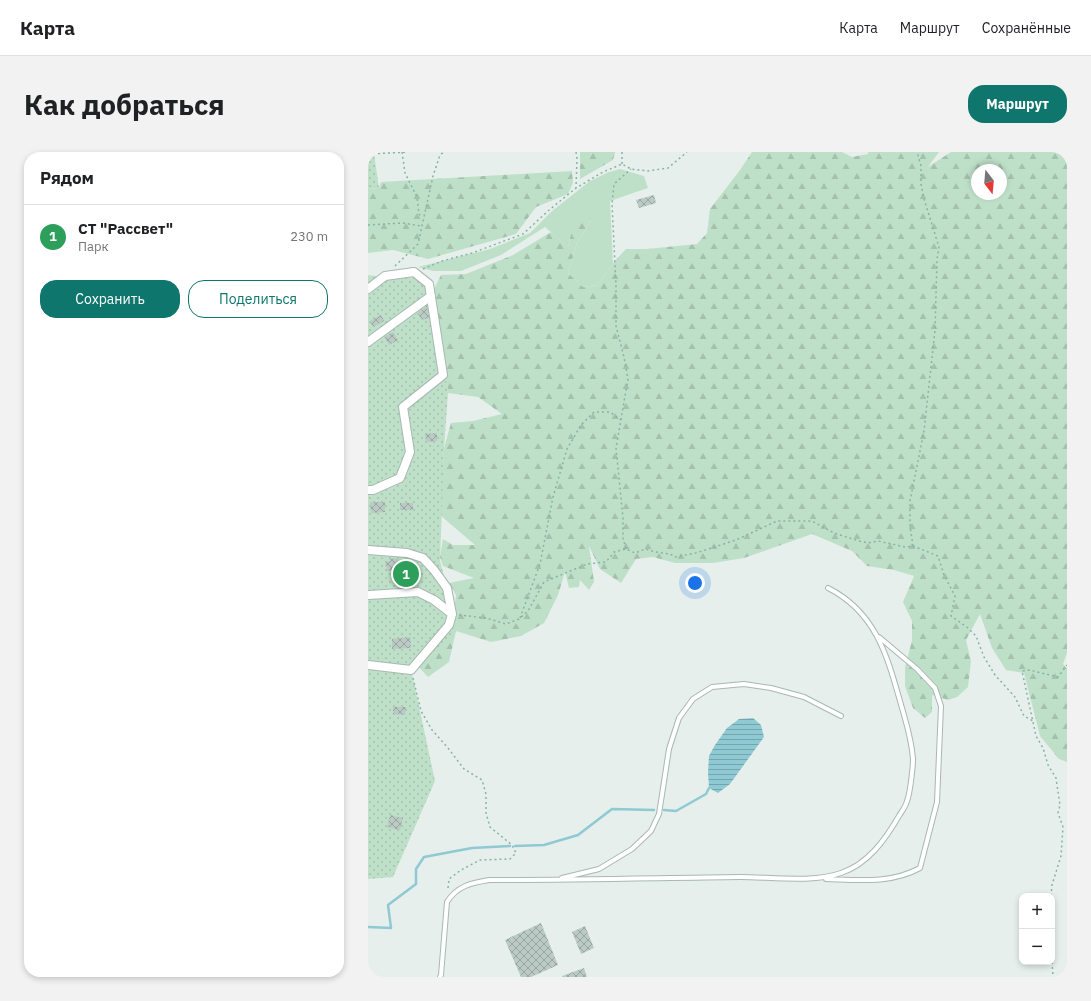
<!DOCTYPE html>
<html lang="ru">
<meta charset="utf-8">
<style>
:root{--surface:#fff;--page:#f2f2f2;--text:#202124;--muted:#757577;--line:#e0e0e0;--accent:#0f766e}
body{margin:0;font-family:"IBM Plex Sans",sans-serif;background:var(--page);color:var(--text)}
.controls{position:absolute;right:12px;bottom:12px;display:grid;overflow:hidden;border-radius:8px;box-shadow:0 2px 6px #0003}
.controls button{width:36px;height:36px;display:grid;place-items:center;padding:0;border:0;border-bottom:1px solid var(--line);background:var(--surface);color:var(--text);font:20px sans-serif}
.compass{position:absolute;left:603px;top:12px;width:36px;height:36px;border-radius:50%;background:var(--surface);box-shadow:0 2px 6px #0003;rotate:164deg}
.you{position:absolute;left:327px;top:431px;width:14px;height:14px;margin:-10px;border:3px solid #fff;border-radius:50%;background:#1a73e8;box-shadow:0 0 0 6px #1a73e833}
.badge{display:grid;place-items:center;width:26px;height:26px;border-radius:50%;background:var(--accent);color:#fff;font-size:13px;font-weight:700}
.pin{position:absolute;translate:-50% -50%;border:2px solid #fff;box-shadow:0 1px 4px #0006}
.list{margin:0;padding:0;list-style:none}
h2{display:flex;justify-content:space-between;align-items:center;height:52px;margin:0;padding:0 16px;font-size:17px}
h2 small{font-size:13px;font-weight:400;color:var(--muted)}
.list li{display:grid;grid-template-columns:26px 1fr auto;gap:12px;align-items:center;box-sizing:border-box;height:64px;padding:0 16px;border-top:1px solid var(--line)}
.list b{display:block;font-size:15px;white-space:nowrap}
.list p{margin:0;font-size:13px;white-space:nowrap;color:var(--muted)}
.list em{font-size:13px;font-style:normal;color:var(--muted)}
.actions{display:flex;gap:8px;padding:12px 16px}
.actions a{flex:1;padding:9px 0;border:1px solid var(--accent);border-radius:16px;text-align:center;font-size:14px;color:var(--accent)}
.actions .main{background:var(--accent);color:#fff}
.map{position:relative;flex:none;width:699px;height:825px;overflow:hidden;border-radius:16px}
header{display:flex;align-items:center;gap:24px;box-sizing:border-box;height:56px;padding:0 20px;background:var(--surface);border-bottom:1px solid var(--line)}
header strong{font-size:19px}
nav{display:flex;gap:22px;margin-inline-start:auto;font-size:14px}
.intro{display:flex;align-items:center;justify-content:space-between;box-sizing:border-box;height:96px;padding:0 24px}
h1{margin:0;font-size:28px}
.button{padding:10px 18px;border-radius:16px;background:var(--accent);color:#fff;font-size:14px;font-weight:700}
main{display:flex;gap:24px;padding:0 24px}
aside{flex:1;background:var(--surface);border-radius:16px;box-shadow:0 2px 6px #0003}
.map>svg:first-child{display:block}
</style>
<header>
<strong>Карта</strong>
<nav><a>Карта</a><a>Маршрут</a><a>Сохранённые</a></nav>
</header>
<div class="intro"><h1>Как добраться</h1><a class="button">Маршрут</a></div>
<main>
<aside>
<h2>Рядом<small></small></h2>
<ul class="list">
<li><span class="badge" style="background:#2e9e5b">1</span><div><b>СТ &quot;Рассвет&quot;</b><p>Парк</p></div><em>230 m</em></li>
</ul>
<div class="actions"><a class="main">Сохранить</a><a>Поделиться</a></div>
</aside>
<div class="map">
<svg width="699" height="825" viewBox="0 0 699 825">
<defs>
<pattern id="forest-firs" width="22" height="20" patternUnits="userSpaceOnUse"><rect width="22" height="20" fill="#bfe0c8"/><path d="M5 1l3.5 6h-7zM16 11l3.5 6h-7z" fill="#a4c1ad"/></pattern>
<pattern id="garden-dots" width="8" height="8" patternUnits="userSpaceOnUse"><rect width="8" height="8" fill="#bfe0c8"/><path d="M2 2h.1M6 6h.1" fill="none" stroke="#a4c1ad" stroke-width="1.8" stroke-linecap="round"/></pattern>
<pattern id="water-rules" width="6" height="5" patternUnits="userSpaceOnUse"><rect width="6" height="5" fill="#8ec9d4"/><path d="M0 2.5h6" fill="none" stroke="#74a5ad"/></pattern>
<pattern id="building-cross-hatch" width="8" height="8" patternUnits="userSpaceOnUse"><rect width="8" height="8" fill="#bbcac4"/><path d="M0 0l8 8M0 8l8-8" fill="none" stroke="#98a6a0"/></pattern>
</defs>
<rect width="100%" height="100%" fill="#e6efeb"/>
<path fill="#bfe0c8" d="M 252,17 L 276,24 L 280,36 L 242,49 L 245,111 L 230,133 L 215,135 L 200,121 L 209,91 L 223,69 L 203,82 L 200,95 L 177,75 L 133,103 L 93,119 L 65,119 L 50,115 L 122,97 L 162,81 L 184,59 L 222,29 L 241,20 Z"/>
<path fill="url(#forest-firs)" fill-rule="evenodd" d="M 212,0 L 247,0 L 245,8 L 212,27 Z
M 384,0 L 474,0 L 484,5 L 500,2 L 500,0 L 571,0 L 560,15 L 583,0 L 699,0 L 699,501 L 695,512 L 699,517 L 699,610 L 691,607 L 672,584 L 656,521 L 638,518 L 624,496 L 612,462 L 598,488 L 603,509 L 600,535 L 589,545 L 580,548 L 564,543 L 564,560 L 557,566 L 545,556 L 537,534 L 537,516 L 544,488 L 544,469 L 535,450 L 546,424 L 526,418 L 499,414 L 484,399 L 444,382 L 376,406 L 345,411 L 307,411 L 285,405 L 268,407 L 253,431 L 232,417 L 221,394 L 226,430 L 221,438 L 212,428 L 211,435 L 201,436 L 197,420 L 190,443 L 176,471 L 153,484 L 123,490 L 88,479 L 81,510 L 60,525 L 47,511 L 84,472 L 88,443 L 81,431 L 106,426 L 75,414 L 72,405 L 75,387 L 85,393 L 107,393 L 72,363 L 76,296 L 83,271 L 105,269 L 134,262 L 110,245 L 80,241 L 66,137 L 73,123 L 98,122 L 145,103 L 183,80 L 200,95 L 203,82 L 220,57 L 223,69 L 209,91 L 200,121 L 215,135 L 230,133 L 245,111 L 258,97 L 279,97 L 329,92 L 339,81 L 342,57 L 372,18 ZM 609,18 L 633,18 L 633,42 L 609,42 Z
M 204,19 L 205,31 L 200,42 L 168,55 L 148,82 L 60,107 L 25,98 L 0,101 L 0,37 L 11,36 L 13,30 Z"/>
<path fill="url(#garden-dots)" d="M 6,2 L 11,36 L 0,37 L 0,3 Z
M 0,123 L 22,126 L 51,126 L 66,137 L 80,241 L 76,296 L 72,409 L 86,461 L 83,484 L 72,497 L 44,522 L 67,629 L 25,725 L 0,727 Z"/>
<path fill="url(#water-rules)" d="M 385,566 L 393,573 L 396,585 L 362,632 L 350,641 L 341,636 L 340,621 L 341,604 L 347,593 L 359,576 L 371,567 Z"/>
<g fill="none" stroke-linecap="round" stroke-linejoin="round">
<path stroke="#8ec9d4" stroke-width="2.5" d="M 296,658 L 308,659 L 338,642 L 341,636
M 147,694 L 176,693 L 210,683 L 244,657 L 286,658
M 0,775 L 23,776 L 20,753 L 48,732 L 48,717 L 56,705 L 104,696 L 142,694"/>
</g>
<path fill="url(#building-cross-hatch)" d="M 286,43 L 288,51 L 271,56 L 268,48 Z
M 59,154 L 61,166 L 53,168 L 50,160 Z
M 13,163 L 16,169 L 5,175 L 2,169 Z
M 25,180 L 30,188 L 21,193 L 16,185 Z
M 69,281 L 69,289 L 58,290 L 57,282 Z
M 2,350 L 17,350 L 17,360 L 3,361 Z
M 32,351 L 45,351 L 45,358 L 32,358 Z
M 29,406 L 31,418 L 19,419 L 17,410 L 22,409 L 21,407 Z
M 42,485 L 43,496 L 24,497 L 24,487 Z
M 25,555 L 38,555 L 37,563 L 25,562 Z
M 22,663 L 35,666 L 32,678 L 19,675 Z
M 173,771 L 190,813 L 163,825 L 153,825 L 137,788 Z
M 217,774 L 226,796 L 213,802 L 204,780 Z
M 216,816 L 219,825 L 194,825 L 194,824 Z"/>
<g fill="none" stroke-linecap="round" stroke-linejoin="round">
<defs>
<path id="service" d="M 194,726 L 231,717 L 264,697 L 283,679 L 291,662 L 301,597 L 311,566 L 325,547 L 344,535 L 376,532 L 403,536 L 436,545 L 473,564
M 458,727 C 490,728 523,732 552,716 L 569,650 L 573,554 L 567,536 L 549,517 L 511,485
M 72,825 L 73,823 L 79,750 C 89,734 103,731 121,728 C 205,728 289,726 372,725 C 403,725 445,731 473,721 C 500,712 517,688 531,664 C 534,659 538,654 539,649 C 542,642 545,615 545,607 C 544,592 540,577 536,563 C 521,512 512,462 460,436"/>
<path id="minor" d="M 0,137 L 17,124 L 46,120 L 61,132 L 75,223 L 35,255 L 42,300 L 32,326 L 5,338 L 0,338
M 0,190 L 63,144
M 0,398 L 39,401 L 55,406 L 66,418 L 79,436 L 84,462
M 0,443 L 50,440 L 66,448 L 84,462 L 81,473 L 43,518 L 0,513"/>
</defs>
<use href="#service" stroke="#a8b8b2" stroke-width="6"/>
<use href="#minor" stroke="#a8b8b2" stroke-width="10"/>
<path stroke="#86b3a5" stroke-width="1.5" stroke-dasharray="2 3" stroke-linecap="butt" d="M 34,0 L 37,21 L 49,45 L 51,62 L 54,65
M 208,0 L 209,6 L 208,36
M 254,0 L 254,12
M 0,2 L 40,0
M 0,73 L 35,71 L 53,74
M 27,114 L 50,92 L 65,24 L 72,3 L 76,0
M 55,117 L 74,109 L 104,101 L 155,82 L 180,59 L 208,36 L 235,20 L 254,12 L 263,17 L 280,19 L 300,16 L 319,0
M 545,394 L 542,374 L 542,349 L 556,279 L 567,178 L 569,107 L 571,95 L 556,47 L 553,32 L 553,14 L 549,0
M 258,397 L 255,386 L 255,366 L 248,296 L 260,227 L 256,205 L 248,174 L 248,133 L 244,52 L 246,32 L 263,17
M 91,463 L 118,466 L 138,472 L 151,467 L 160,459 L 176,430 L 219,412 L 238,410 L 246,400 L 258,397 L 267,401 L 277,397 L 288,400 L 302,402 L 307,405 L 328,401 L 368,388 L 409,369 L 444,369 L 466,381 L 491,389 L 500,391 L 510,389 L 537,395 L 545,394 L 570,404 L 576,423 L 587,444 L 583,464 L 600,476 L 608,484 L 616,505 L 627,523 L 647,545 L 656,564 L 665,569
M 152,466 L 172,412 L 185,345 L 199,297 L 213,273 L 226,260 L 242,260 L 253,268
M 45,526 L 53,559 L 64,578 L 80,596 L 96,617 L 114,628 L 118,642 L 118,661 L 122,675 L 144,693 L 148,701 L 142,707 L 112,708 L 93,718 L 81,727 L 80,736 L 82,738
M 683,744 L 684,733 L 693,704 L 695,675 L 690,661 L 692,653 L 688,626 L 680,613 L 675,596 L 668,584 L 654,519 L 661,518 L 690,525 L 699,513
M 684,810 L 685,825"/>
<use href="#service" stroke="#fff" stroke-width="4"/>
<use href="#minor" stroke="#fff" stroke-width="8"/>
</g>
</svg>
<div class="controls">
<button>+</button>
<button>−</button>
</div>
<svg class="compass" viewBox="-18 -18 36 36"><path d="M0-13l5 13h-10z" fill="#e53935"/><path d="M0 13l5-13h-10z" fill="#757577"/></svg>
<div class="you"></div>
<div class="pin badge" style="left:38px;top:422px;background:#2e9e5b">1</div>
</div>
</main>
